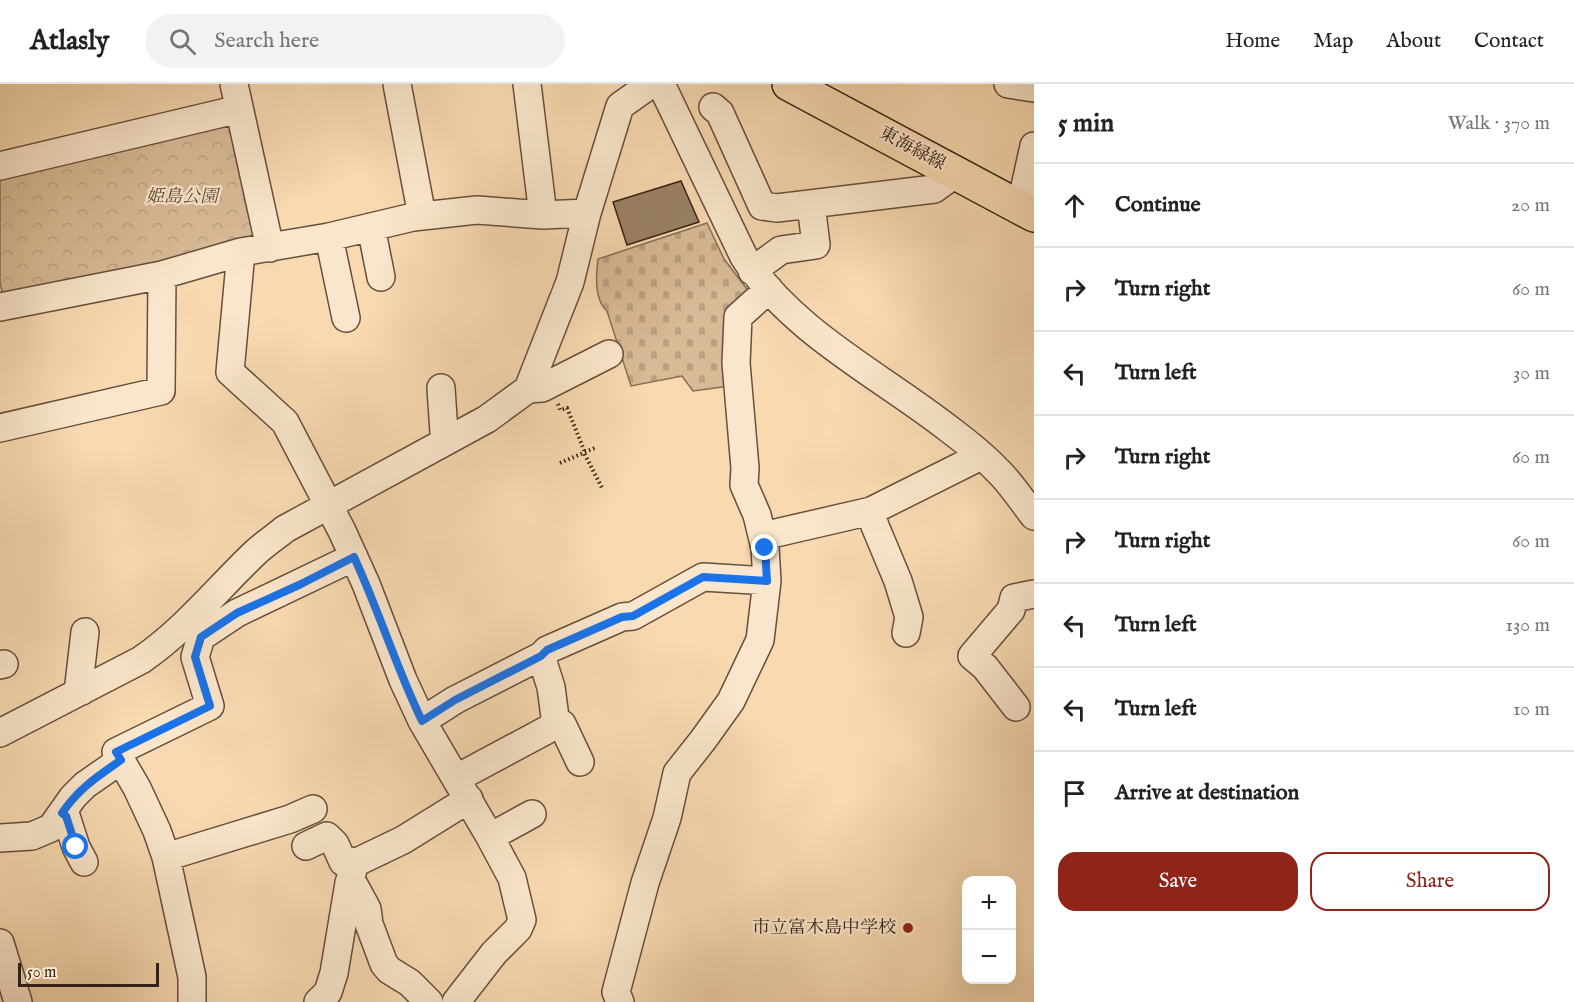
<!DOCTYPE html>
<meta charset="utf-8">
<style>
:root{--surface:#fff;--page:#f2f2f2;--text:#222;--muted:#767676;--line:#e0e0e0;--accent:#8f2418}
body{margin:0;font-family:"IM FELL English","Noto Serif JP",serif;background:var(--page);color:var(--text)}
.controls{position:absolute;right:18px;bottom:18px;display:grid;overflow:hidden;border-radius:12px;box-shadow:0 6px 24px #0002}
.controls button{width:54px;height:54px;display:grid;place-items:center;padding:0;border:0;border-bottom:2px solid var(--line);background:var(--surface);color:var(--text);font:30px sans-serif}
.scale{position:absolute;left:18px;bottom:15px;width:141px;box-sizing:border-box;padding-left:6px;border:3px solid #352116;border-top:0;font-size:16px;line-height:21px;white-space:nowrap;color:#352116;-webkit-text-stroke:4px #fae6cc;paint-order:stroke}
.stop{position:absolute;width:18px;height:18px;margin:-14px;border:4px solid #1a73e8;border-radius:50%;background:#fff}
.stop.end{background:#1a73e8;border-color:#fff;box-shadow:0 2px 6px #0008}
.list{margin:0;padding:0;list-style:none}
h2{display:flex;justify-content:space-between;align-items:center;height:78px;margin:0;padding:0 24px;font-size:26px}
h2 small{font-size:20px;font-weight:400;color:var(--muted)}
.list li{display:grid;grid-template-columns:39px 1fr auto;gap:18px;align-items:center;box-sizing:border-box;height:84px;padding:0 24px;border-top:2px solid var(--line)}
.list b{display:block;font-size:22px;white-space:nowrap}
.list em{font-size:20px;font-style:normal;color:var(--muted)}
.actions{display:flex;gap:12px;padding:18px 24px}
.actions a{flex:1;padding:14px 0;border:2px solid var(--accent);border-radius:18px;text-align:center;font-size:21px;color:var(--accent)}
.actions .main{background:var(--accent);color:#fff}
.icon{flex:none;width:33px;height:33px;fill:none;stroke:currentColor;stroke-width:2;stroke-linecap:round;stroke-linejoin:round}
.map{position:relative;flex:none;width:1034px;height:918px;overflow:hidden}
header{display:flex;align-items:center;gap:36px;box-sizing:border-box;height:84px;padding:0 30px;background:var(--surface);border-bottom:2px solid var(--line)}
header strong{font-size:28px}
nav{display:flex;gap:33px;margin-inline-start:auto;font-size:21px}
.search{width:420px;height:54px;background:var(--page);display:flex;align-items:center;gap:15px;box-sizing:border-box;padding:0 21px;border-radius:33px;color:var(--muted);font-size:22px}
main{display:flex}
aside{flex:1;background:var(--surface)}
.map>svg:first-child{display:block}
</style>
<header>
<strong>Atlasly</strong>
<div class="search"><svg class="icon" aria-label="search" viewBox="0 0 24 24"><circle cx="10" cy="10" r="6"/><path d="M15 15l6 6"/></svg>Search here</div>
<nav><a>Home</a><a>Map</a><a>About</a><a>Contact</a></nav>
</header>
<main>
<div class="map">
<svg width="1034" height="918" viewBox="0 0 1034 918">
<defs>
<pattern id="cemetery-stones" width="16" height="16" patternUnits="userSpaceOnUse" patternTransform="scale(1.5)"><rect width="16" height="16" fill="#d7ba96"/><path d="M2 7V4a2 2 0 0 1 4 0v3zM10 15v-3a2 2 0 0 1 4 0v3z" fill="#b9a081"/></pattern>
<pattern id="park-crowns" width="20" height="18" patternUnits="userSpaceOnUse" patternTransform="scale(1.5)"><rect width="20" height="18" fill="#d7ba96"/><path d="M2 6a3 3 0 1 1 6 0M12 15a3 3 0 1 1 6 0" fill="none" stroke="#b9a081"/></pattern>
</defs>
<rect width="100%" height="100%" fill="#f8d9b0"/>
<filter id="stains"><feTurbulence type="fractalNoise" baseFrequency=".00333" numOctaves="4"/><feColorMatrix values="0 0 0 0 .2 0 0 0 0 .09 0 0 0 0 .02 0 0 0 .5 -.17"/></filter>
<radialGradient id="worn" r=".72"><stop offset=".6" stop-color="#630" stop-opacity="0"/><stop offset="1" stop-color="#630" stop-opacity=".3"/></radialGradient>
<path fill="url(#cemetery-stones)" stroke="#866e56" stroke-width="1.5" d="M 707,139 L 724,175 L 750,209 L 730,302 L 693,307 L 682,292 L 631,302 L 607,227 C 594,216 596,190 598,175 Z"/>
<path fill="url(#park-crowns)" stroke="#866e56" stroke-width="1.5" d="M 234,38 L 263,157 L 4,215 L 0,199 L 0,96 Z"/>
<path fill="#9a8166" stroke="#352116" stroke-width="1.5" d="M 681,97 L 699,138 L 627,161 L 613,118 Z"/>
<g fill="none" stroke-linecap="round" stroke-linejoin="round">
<defs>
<path id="minor" d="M 234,0 L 270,164
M 397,0 L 422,132
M 527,0 L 543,131
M 661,0 L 744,173 C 792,248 880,291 949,345 C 965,357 983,371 997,386 C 1011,399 1022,417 1034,432
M 1008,0 L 1034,4
M 713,23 L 720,29 L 762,122 L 777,124 L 934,105 L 956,89
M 0,82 L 231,27
M 1013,119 L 1024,107 L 1034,62
M 371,143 L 381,193
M 329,153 L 346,234
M 241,168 L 230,288 L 285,338 L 342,447 L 366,500 L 403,596 L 422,637 L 490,753 L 512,794 L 522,836 L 518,845 L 494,869 L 456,918
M 752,187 L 781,166 L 816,161 L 811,120
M 0,223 L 162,191 L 241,168 L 329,153 L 413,133 L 477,126 L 543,131 L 587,129
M 441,304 L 444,349 L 447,356
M 528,305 L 542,304 L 609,270
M 0,344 L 161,307 L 162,191
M 871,427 L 875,442 L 898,497 L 909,533 L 906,549
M 763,452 L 871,427 L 981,372
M 190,536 L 201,553 L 195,573 L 210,622 L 116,668 L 137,704 L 157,747 L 166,773 L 192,893 L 192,918
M 201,553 L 237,529 L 354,473
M 0,581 L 4,580
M 82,607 L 79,600 L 85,548
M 1016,623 L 985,583 L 972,572 L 1011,526 L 1014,514 L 1034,510
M 422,637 L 455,616 L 541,572 L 547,566 L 622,533 L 633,532 L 703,493 L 767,497
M 556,641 L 562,640 L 580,678
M 0,649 L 141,576 C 185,546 218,504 256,468 C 265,460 275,453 285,445 L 487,335 L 528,305 L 570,198 L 587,129 L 620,22 L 651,0
M 457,694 L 556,641 L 551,603 L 541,572
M 62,729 L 66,732 L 76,763 L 84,778
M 490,753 L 532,730
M 0,754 L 32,752 L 51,744 L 73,713 L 85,701 L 121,676
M 306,762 L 327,752 L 335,760 L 343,778 L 350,777 L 355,779
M 166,773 L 290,735 L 313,725
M 349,799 L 354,801 L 367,825 L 369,840 L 384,880 L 389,886 L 410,899 L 429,918
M 0,859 L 18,918
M 318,918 L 328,908 L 334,889 L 349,799 L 355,779 L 403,756 L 469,715
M 620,918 L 616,908 L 645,799 L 667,734 L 677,689 L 703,656 L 731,617 L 760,556 L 767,497 L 765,464 L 757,431 L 744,401 L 745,384 L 736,279 L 738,233 L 769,205"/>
<path id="major" d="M 789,0 L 1034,131"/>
</defs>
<use href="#minor" stroke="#664f3c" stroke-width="30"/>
<use href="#major" stroke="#352116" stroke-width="36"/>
<path stroke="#352116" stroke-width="4" stroke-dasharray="1.5 3" stroke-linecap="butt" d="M 558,320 L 560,326 L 567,324 L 584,366 L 584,369 L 602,404
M 560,379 L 597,363"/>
<use href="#minor" stroke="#fae6cc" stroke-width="27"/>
<use href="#major" stroke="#f8d9b0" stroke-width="33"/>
</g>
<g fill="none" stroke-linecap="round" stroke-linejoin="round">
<path stroke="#1a73e8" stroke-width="8" d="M 76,763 L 66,732 L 62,729 C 79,704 97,693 121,676 L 116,668 L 210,622 L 195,573 L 201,553 L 237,529 L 299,501 L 354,473 C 379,527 396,583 422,637 L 455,616 L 541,572 L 547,566 L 622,533 L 633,532 L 703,493 L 767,497 L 765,464"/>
</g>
<circle fill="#8f2418" stroke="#fae6cc" stroke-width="2" cx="908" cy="844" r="6"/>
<g text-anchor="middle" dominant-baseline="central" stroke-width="4.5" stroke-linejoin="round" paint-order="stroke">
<g font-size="18" fill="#352116" stroke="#fae6cc">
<text transform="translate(912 65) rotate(28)">東海緑線</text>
</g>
<g font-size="18" font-style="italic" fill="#5e4736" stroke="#fae6cc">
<text x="182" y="113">姫島公園</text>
</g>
<g font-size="18" fill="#352116" stroke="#fae6cc" text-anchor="end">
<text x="896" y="844">市立富木島中学校</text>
</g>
</g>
<rect width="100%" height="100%" filter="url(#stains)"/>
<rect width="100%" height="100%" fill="url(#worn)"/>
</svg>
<div class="controls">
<button>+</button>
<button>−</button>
</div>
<div class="scale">50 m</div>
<div class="stop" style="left:76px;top:763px"></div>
<div class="stop end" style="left:765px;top:464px"></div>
</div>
<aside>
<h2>5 min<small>Walk · 370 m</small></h2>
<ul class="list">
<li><svg class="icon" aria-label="ahead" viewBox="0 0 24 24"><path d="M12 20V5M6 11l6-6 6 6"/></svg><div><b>Continue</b></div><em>20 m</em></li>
<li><svg class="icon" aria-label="right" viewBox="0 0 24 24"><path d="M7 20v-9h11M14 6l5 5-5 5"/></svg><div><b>Turn right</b></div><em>60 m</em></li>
<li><svg class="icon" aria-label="left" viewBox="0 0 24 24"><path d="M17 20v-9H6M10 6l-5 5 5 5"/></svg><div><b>Turn left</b></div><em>30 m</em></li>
<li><svg class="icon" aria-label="right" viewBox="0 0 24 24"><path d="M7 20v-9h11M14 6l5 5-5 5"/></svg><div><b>Turn right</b></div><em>60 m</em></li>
<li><svg class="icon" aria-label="right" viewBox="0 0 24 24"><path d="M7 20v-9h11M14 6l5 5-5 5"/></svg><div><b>Turn right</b></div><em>60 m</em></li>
<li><svg class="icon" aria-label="left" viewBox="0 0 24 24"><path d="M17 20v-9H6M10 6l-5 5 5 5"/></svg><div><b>Turn left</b></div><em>130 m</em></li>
<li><svg class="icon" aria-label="left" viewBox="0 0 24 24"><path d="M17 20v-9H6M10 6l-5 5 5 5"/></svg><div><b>Turn left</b></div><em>10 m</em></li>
<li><svg class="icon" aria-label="arrive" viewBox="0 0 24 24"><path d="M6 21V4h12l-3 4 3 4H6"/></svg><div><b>Arrive at destination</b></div></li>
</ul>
<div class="actions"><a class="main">Save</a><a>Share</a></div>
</aside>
</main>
